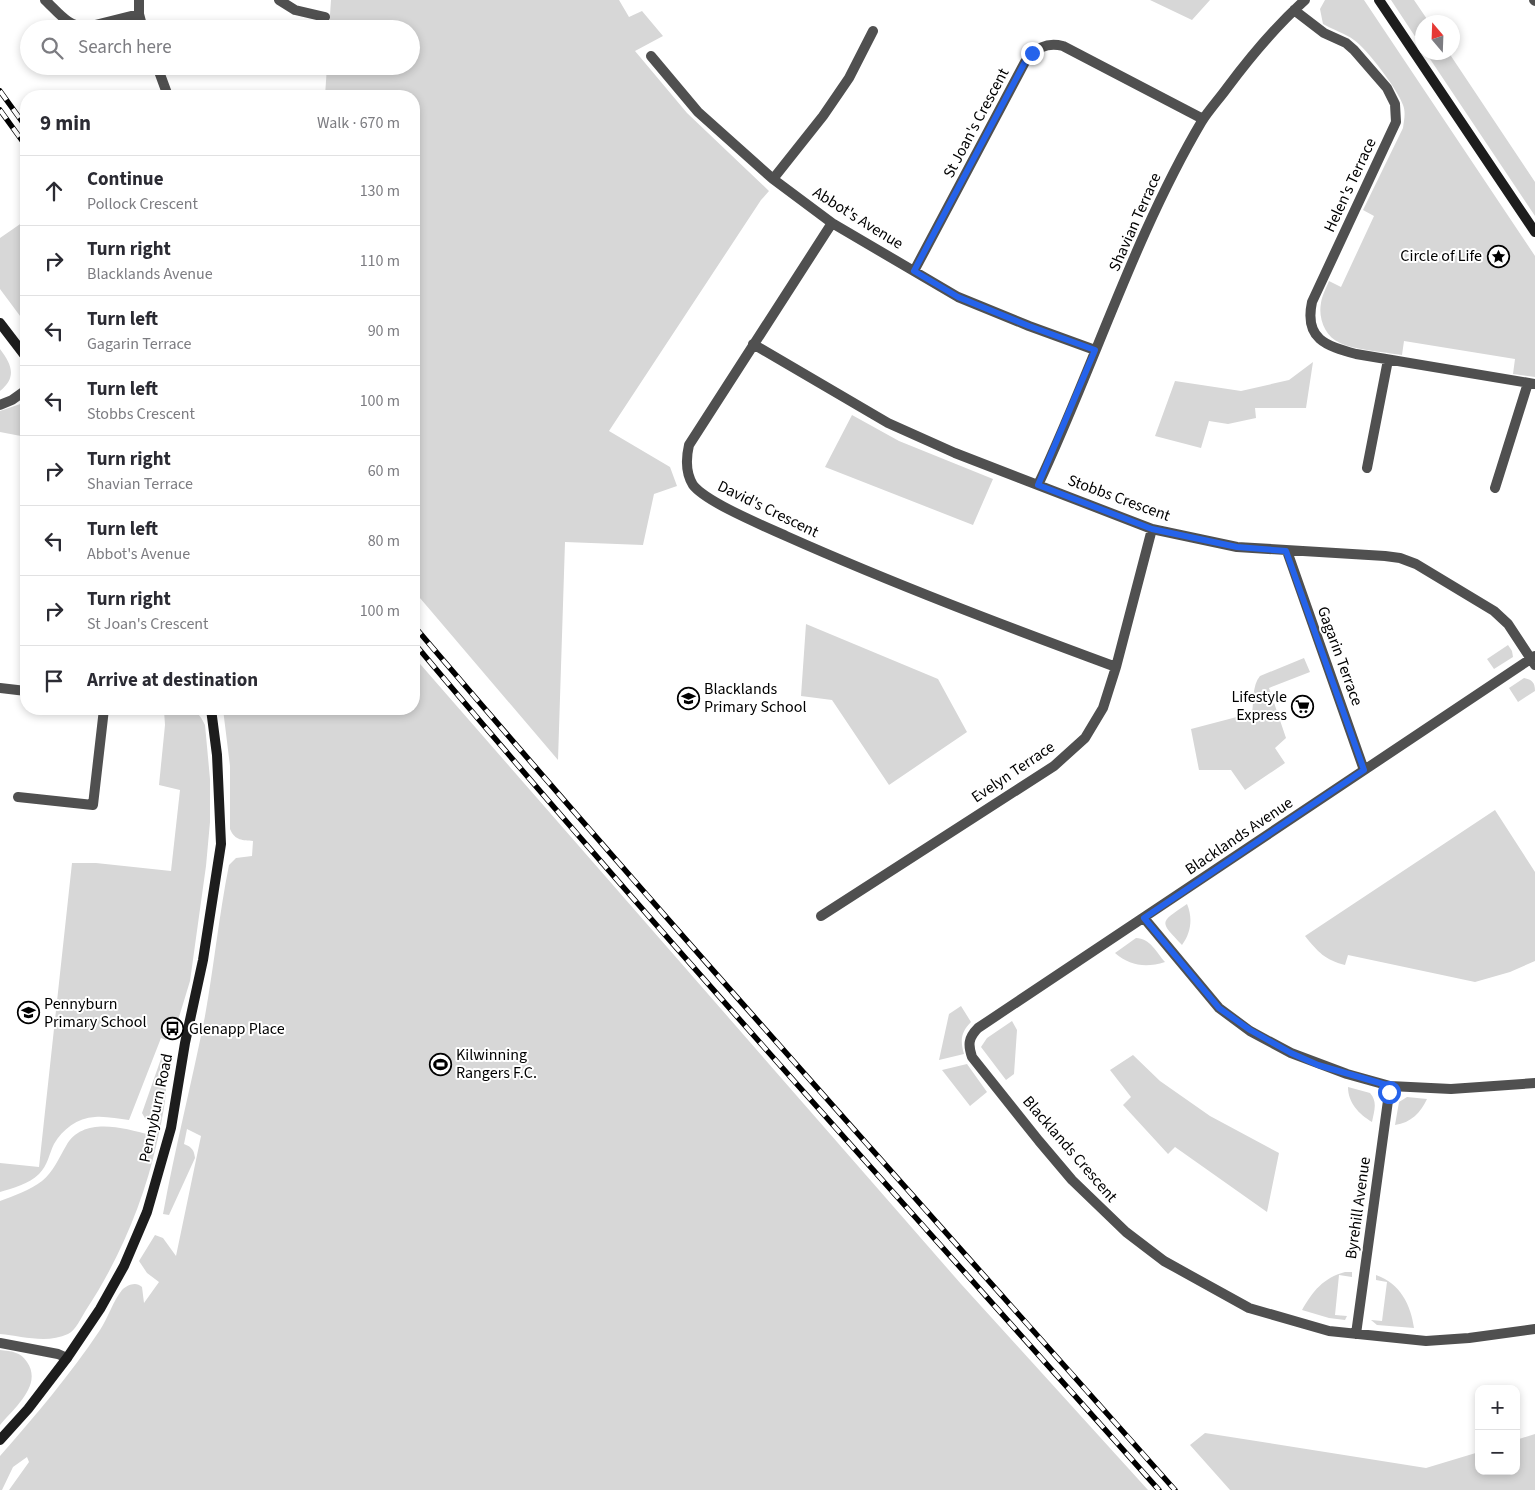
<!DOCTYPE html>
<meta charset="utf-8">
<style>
:root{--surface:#fff;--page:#f7f7f7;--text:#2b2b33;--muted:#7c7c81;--line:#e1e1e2}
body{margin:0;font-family:"Source Sans 3",sans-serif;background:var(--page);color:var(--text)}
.controls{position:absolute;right:15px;bottom:15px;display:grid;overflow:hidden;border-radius:10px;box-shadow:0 2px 8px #0003}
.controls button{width:45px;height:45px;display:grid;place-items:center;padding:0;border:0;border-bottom:1px solid var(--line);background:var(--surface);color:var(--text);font:25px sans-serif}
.compass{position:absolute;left:1415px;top:15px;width:45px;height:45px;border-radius:50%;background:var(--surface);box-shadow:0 2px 8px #0003;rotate:341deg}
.stop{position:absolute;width:15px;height:15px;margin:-11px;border:4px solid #2563eb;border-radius:50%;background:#fff}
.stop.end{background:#2563eb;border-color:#fff;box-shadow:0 1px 5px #0008}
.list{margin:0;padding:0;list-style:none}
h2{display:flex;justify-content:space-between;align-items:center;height:65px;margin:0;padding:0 20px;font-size:21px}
h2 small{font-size:16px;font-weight:400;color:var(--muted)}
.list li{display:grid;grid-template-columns:32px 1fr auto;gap:15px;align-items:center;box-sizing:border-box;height:70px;padding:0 20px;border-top:1px solid var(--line)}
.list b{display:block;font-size:19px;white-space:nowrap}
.list p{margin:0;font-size:16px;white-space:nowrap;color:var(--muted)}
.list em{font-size:16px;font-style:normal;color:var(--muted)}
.icon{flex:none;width:28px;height:28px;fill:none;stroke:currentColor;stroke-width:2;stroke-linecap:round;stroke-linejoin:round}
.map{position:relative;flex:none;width:1535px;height:1490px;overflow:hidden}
.search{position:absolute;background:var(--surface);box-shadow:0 2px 8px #0003;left:20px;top:20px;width:400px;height:55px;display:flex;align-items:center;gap:12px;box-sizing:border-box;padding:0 18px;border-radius:28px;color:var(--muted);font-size:19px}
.panel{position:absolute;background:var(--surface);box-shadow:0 2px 8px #0003;left:20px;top:90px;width:400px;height:625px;border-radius:20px}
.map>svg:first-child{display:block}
</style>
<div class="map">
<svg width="1535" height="1490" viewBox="0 0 1535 1490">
<rect width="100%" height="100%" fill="#fff"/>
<path fill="#d7d7d7" d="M 331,0 L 619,0 L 629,17 L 642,11 L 663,36 L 635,51 L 687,113 L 769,191 L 761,200 L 609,431 L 670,467 L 677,486 L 654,494 L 643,545 L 565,542 L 558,760 L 414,591 L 414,96 L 325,96 L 327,66 L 411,66 L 411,29 L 329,29 Z
M 1150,0 L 1210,0 L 1192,20 Z
M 1325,0 L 1364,0 L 1535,256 L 1535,377 L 1513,374 L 1515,359 L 1404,341 L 1402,355 C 1384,352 1355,350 1340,343 C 1325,337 1318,318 1321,303 C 1322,296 1326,288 1329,281 L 1341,287 L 1374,216 L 1363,210 L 1403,128 C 1404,120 1406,113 1403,105 C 1398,90 1367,49 1354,40 C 1345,33 1333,30 1323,24 L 1320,9 Z
M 1391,0 L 1414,0 L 1429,22 L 1422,22 L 1422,47 Z
M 1426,53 L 1449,53 L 1535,182 L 1535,216 Z
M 26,220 L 26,324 L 0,289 L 0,238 Z
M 0,349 C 12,365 17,377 0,391 Z
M 1313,362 L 1306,408 L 1255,408 L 1256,418 L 1228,424 L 1209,421 L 1201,448 L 1155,436 L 1175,381 L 1241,391 L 1289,380 Z
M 26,402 L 26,437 L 0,432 L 0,411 Z
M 852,415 L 899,441 L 993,479 L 973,525 L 825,467 Z
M 806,624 L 938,679 L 967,732 L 889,785 L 832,700 L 801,696 Z
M 1508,645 L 1512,651 L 1513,657 L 1494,669 L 1487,659 Z
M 414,657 L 961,1284 L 1148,1490 L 9,1490 L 29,1462 L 27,1457 L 13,1467 L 2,1490 L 0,1490 L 0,1456 C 35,1416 70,1375 100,1330 C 108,1318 113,1301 122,1290 C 127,1285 136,1281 142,1287 L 144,1303 L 159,1282 L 147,1273 L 139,1261 L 155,1235 L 163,1238 L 176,1256 L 201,1136 L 187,1129 L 184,1144 C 192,1147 194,1150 195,1158 L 169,1215 L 163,1214 C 175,1148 192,1082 205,1016 C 214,966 219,915 229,865 L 236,858 L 252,856 L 253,841 C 243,840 235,841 230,829 L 230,766 L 223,709 L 414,709 Z
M 1304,658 L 1310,672 L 1269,688 L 1286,738 L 1275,748 L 1285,763 L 1245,790 L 1231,770 L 1199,770 L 1191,729 L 1252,713 C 1254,702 1252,685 1260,676 Z
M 1524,678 C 1532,680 1535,682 1535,691 L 1518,702 L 1509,688 Z
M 172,709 C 189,709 197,707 205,725 L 210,779 L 210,822 L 206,866 L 190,981 L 176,1027 L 171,1025 L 166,1040 L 161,1038 L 129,1120 C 118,1119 106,1116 95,1117 C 77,1118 63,1129 54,1144 C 49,1154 48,1165 39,1174 C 29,1184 13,1188 0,1192 L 0,1163 L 39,1167 L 72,863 L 96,863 L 171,871 L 180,790 L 159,785 L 165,725 L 164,710 Z
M 1495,810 L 1535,872 L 1535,961 L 1510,972 L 1475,982 L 1348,955 L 1345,965 C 1325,960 1318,952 1305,936 Z
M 1187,904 C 1193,918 1191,933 1182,945 C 1159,921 1159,923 1187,904 Z
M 1136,938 C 1150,938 1157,953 1165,962 C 1146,968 1130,966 1115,953 Z
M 961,1006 L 971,1022 C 961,1032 960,1040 964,1054 L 939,1060 L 949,1014 Z
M 1012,1021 L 1017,1030 L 1014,1074 L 1006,1080 L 981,1047 L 987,1038 Z
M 163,1053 L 169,1055 C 165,1070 167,1086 165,1101 C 163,1115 160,1129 157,1142 C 144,1201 119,1260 86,1310 C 81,1318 76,1330 68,1334 C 47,1344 21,1336 0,1334 L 0,1201 C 14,1196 30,1190 42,1181 C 53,1172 59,1158 66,1146 C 83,1116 123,1128 150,1135 L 152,1123 L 146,1120 L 142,1113 Z
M 1133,1055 L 1160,1081 L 1210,1116 L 1279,1153 L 1267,1212 L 1175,1147 L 1168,1154 L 1123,1105 L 1131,1097 L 1110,1070 Z
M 967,1064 L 987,1092 L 970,1106 L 942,1070 Z
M 1348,1087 L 1370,1093 C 1378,1102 1374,1111 1372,1122 C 1359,1114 1348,1103 1348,1087 Z
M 1407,1097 L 1427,1099 C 1421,1112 1411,1123 1395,1125 L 1399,1102 Z
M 1345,1272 L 1352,1272 L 1352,1277 L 1339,1275 L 1335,1315 L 1347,1316 L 1345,1320 L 1329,1318 L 1302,1310 C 1313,1291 1323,1278 1345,1272 Z
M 1376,1275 C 1400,1283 1411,1305 1414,1328 L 1377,1325 L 1371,1320 L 1382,1321 L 1387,1282 L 1376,1280 Z
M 0,1350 C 11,1351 21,1352 27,1362 C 43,1385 14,1408 0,1425 Z
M 1205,1433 L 1426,1468 L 1479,1452 L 1479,1471 L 1516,1471 L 1516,1440 L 1535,1434 L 1535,1490 L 1230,1490 L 1190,1445 Z"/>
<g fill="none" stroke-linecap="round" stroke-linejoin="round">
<path stroke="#505050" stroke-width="10" d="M 45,0 C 58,12 69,28 87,27 L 139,14
M 139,0 L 139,14 L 143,29
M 279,0 L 295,10 L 325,17
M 1534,0 L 1535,1
M 1294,10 L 1324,33 L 1346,43 L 1354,50 L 1387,88 L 1395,104 L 1396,122 L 1312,302 C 1304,339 1326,346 1356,354 L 1535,384
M 873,31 L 849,78 L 823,116 L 773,179 L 832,223 L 958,297 L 1029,326 L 1095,350
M 651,56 L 698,112 L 773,179
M 157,66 L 168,96
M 832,223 L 689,445 C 686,458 685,472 693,485 C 706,502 764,526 786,536 C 894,584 1005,626 1116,667
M 914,271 L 1025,62 C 1036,48 1046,42 1063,46 L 1203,119
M 753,344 L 888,423 L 955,453 L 1152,529 L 1237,547 L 1385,556 L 1400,558 L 1416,564 L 1494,611 L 1508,624 L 1535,665
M 0,405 L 12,400 L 26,390
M 1367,468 L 1388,360
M 1038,485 C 1094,366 1135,234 1202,121 C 1209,110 1219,99 1227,88 C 1250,57 1276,26 1305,0
M 1495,488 L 1528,383
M 1287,551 L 1364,770
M 1535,656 L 978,1028 C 968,1038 968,1045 972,1057 L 1039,1141 L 1072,1180 L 1126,1232 L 1164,1261 L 1249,1308 L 1329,1331 L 1426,1341 L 1469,1338 L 1535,1329
M 0,688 L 26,691
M 18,797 L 93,805 L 104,709
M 821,916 L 1054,766 L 1085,738 L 1103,708 L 1116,667 L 1152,529
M 1144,918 L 1219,1008 L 1250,1031 L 1291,1053 L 1347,1074 L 1390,1086 L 1451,1089 L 1535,1083
M 1356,1334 L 1390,1086
M 0,1343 L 58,1354 L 67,1358"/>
<path stroke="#1d1d1d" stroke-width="10" d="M 1379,0 L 1535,232
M 0,323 L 26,357
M 0,1440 L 28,1409 L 67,1358 L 100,1309 L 124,1266 L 147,1212 L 171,1128 L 185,1043 L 203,960 L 221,844 L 217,755 L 211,709"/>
<defs>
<path id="rail" d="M 0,91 L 26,127
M 0,110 L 26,146
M 414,626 C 663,918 920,1203 1175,1490
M 414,643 C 656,931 909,1209 1159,1490"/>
</defs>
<use href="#rail" stroke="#000" stroke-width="5.5"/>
<use href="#rail" stroke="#fff" stroke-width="4" stroke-dasharray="11" stroke-linecap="butt"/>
</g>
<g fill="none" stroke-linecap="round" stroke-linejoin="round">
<path stroke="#2563eb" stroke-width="6" d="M 1032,53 L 1025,62 L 914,271 L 958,297 L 1029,326 L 1095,350 L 1038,485 L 1152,529 L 1237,547 L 1286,551 L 1364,770 L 1144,918 L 1219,1008 L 1250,1030 L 1291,1053 L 1318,1065 L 1390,1086 L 1389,1092"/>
</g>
<defs>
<symbol id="sight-ring" viewBox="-11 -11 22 22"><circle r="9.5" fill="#fff" stroke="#000" stroke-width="1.5"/><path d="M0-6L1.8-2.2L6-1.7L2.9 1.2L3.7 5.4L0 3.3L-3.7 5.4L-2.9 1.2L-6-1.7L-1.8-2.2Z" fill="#000"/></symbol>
<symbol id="school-ring" viewBox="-11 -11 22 22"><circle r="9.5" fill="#fff" stroke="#000" stroke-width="1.5"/><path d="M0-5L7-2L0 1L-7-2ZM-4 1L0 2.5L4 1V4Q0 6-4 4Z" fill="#000"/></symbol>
<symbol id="supermarket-ring" viewBox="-11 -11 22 22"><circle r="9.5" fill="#fff" stroke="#000" stroke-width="1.5"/><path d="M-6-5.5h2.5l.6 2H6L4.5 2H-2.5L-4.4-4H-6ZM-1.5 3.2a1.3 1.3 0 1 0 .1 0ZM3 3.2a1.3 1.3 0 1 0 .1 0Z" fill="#000"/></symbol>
<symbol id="bus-ring" viewBox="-11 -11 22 22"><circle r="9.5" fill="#fff" stroke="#000" stroke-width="1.5"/><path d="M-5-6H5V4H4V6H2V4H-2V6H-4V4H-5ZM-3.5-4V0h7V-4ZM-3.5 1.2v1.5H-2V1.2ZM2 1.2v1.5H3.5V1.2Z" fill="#000"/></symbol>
<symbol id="stadium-ring" viewBox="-11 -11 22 22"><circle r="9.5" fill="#fff" stroke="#000" stroke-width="1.5"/><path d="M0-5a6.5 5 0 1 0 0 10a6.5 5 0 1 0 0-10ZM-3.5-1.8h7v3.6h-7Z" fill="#000"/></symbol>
</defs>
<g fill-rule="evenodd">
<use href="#sight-ring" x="1486" y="244" width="25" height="25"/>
<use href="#school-ring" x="676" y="686" width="25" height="25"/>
<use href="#supermarket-ring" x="1290" y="694" width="25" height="25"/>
<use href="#school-ring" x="16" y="1000" width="25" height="25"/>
<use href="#bus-ring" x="160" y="1016" width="25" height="25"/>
<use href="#stadium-ring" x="428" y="1052" width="25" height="25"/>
</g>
<g text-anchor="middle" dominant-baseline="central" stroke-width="4" stroke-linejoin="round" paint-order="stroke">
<g font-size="16" fill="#000" stroke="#fff">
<text transform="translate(976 123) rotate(-62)">St Joan's Crescent</text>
<text transform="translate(1350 185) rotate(-65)">Helen's Terrace</text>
<text transform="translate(858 218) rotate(32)">Abbot's Avenue</text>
<text transform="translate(1135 222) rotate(-66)">Shavian Terrace</text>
<text transform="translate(1119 498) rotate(20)">Stobbs Crescent</text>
<text transform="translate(768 509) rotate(26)">David's Crescent</text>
<text transform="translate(1340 656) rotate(70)">Gagarin Terrace</text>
<text transform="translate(1013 772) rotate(-34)">Evelyn Terrace</text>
<text transform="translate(1239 836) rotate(-34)">Blacklands Avenue</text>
<text transform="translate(156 1108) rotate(-78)">Pennyburn Road</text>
<text transform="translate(1070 1149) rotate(49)">Blacklands Crescent</text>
<text transform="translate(1358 1208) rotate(-82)">Byrehill Avenue</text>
</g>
<g font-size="16" fill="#000" stroke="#fff" text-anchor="start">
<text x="1482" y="256" text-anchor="end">Circle of Life</text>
<text x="704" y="689">Blacklands<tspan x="704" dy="18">Primary School</tspan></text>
<text x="1287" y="697" text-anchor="end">Lifestyle<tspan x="1287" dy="18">Express</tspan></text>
<text x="44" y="1004">Pennyburn<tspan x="44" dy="18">Primary School</tspan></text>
<text x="189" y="1029">Glenapp Place</text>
<text x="456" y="1055">Kilwinning<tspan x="456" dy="18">Rangers F.C.</tspan></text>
</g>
</g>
</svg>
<div class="controls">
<button>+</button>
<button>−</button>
</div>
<svg class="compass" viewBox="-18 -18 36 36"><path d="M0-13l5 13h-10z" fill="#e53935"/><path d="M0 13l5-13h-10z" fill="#7c7c81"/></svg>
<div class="stop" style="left:1389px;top:1092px"></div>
<div class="stop end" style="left:1032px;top:53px"></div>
<div class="search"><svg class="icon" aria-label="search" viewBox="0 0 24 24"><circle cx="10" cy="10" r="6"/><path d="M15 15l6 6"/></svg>Search here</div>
<section class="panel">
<h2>9 min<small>Walk · 670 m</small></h2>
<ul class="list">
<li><svg class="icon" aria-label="ahead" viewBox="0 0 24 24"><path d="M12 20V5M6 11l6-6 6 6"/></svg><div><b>Continue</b><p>Pollock Crescent</p></div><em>130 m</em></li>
<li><svg class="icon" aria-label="right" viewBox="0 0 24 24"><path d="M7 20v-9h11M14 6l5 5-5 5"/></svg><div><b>Turn right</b><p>Blacklands Avenue</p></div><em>110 m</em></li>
<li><svg class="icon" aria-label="left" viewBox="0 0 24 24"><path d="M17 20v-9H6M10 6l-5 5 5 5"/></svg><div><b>Turn left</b><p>Gagarin Terrace</p></div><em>90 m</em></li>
<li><svg class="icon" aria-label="left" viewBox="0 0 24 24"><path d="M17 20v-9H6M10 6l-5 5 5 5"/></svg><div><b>Turn left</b><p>Stobbs Crescent</p></div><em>100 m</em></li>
<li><svg class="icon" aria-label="right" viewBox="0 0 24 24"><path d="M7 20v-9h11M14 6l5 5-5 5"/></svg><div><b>Turn right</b><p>Shavian Terrace</p></div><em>60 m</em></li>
<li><svg class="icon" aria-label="left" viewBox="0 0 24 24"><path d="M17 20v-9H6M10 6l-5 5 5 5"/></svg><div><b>Turn left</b><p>Abbot's Avenue</p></div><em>80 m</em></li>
<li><svg class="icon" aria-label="right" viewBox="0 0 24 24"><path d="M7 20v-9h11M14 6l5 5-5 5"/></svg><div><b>Turn right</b><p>St Joan's Crescent</p></div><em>100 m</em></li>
<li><svg class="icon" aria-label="arrive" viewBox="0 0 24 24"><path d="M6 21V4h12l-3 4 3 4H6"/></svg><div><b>Arrive at destination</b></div></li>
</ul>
</section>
</div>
